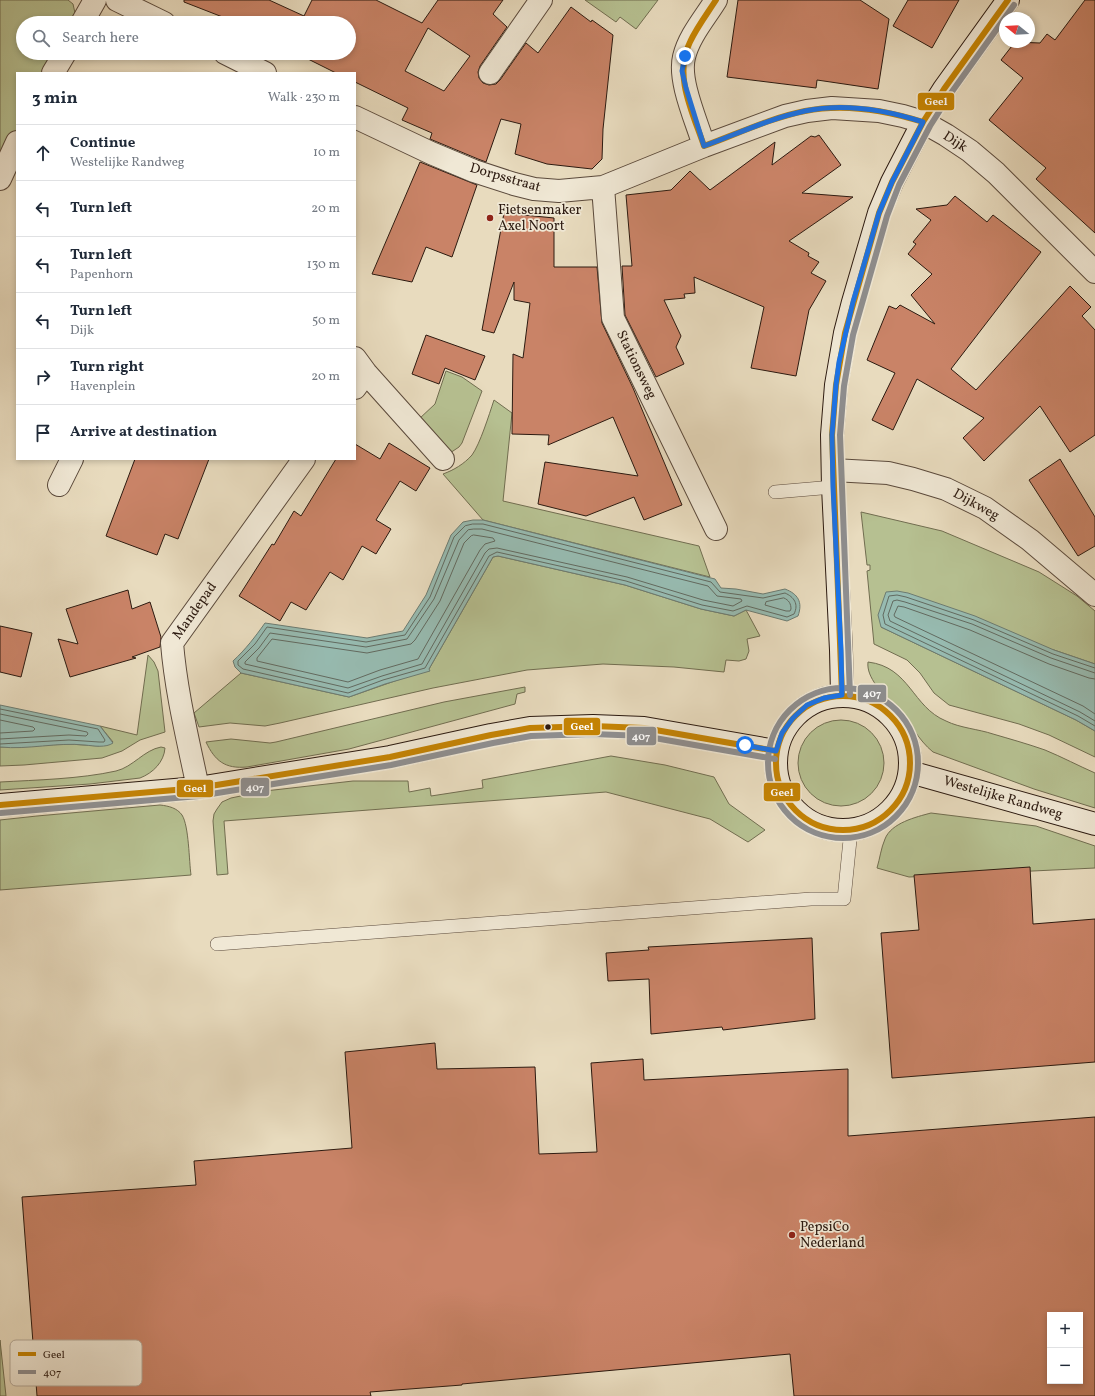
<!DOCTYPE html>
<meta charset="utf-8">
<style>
:root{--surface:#fff;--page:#f2f2f3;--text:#1f2937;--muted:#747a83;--line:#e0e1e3}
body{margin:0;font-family:Vollkorn,serif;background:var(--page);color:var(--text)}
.controls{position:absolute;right:12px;bottom:12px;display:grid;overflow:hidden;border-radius:0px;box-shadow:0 2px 6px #0003}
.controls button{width:36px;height:36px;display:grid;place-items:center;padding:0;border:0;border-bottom:1px solid var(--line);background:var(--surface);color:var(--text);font:20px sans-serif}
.compass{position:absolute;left:999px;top:12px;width:36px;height:36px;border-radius:50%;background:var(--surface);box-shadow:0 2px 6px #0003;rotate:288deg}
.stop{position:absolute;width:12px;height:12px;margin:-9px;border:3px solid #1a73e8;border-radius:50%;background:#fff}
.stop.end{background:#1a73e8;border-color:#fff;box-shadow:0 1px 4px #0008}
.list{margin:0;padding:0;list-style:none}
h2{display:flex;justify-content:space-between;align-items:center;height:52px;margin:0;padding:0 16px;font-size:17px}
h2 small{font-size:13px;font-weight:400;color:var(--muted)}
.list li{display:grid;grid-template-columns:26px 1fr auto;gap:12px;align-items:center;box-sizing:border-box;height:56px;padding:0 16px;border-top:1px solid var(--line)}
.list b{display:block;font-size:15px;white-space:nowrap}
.list p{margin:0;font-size:13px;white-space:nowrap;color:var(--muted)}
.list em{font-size:13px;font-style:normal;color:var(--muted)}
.icon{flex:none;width:22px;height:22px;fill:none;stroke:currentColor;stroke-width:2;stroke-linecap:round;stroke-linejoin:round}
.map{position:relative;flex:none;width:1095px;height:1396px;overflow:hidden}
.search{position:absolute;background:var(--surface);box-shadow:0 2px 6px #0003;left:16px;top:16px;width:340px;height:44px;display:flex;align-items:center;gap:10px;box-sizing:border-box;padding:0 14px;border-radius:22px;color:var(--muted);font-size:15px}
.panel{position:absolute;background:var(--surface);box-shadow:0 2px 6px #0003;left:16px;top:72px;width:340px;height:388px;border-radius:0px}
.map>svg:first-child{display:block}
</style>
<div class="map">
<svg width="1095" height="1396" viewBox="0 0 1095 1396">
<rect width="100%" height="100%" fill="#e8dbbe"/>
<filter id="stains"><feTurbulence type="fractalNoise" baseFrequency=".005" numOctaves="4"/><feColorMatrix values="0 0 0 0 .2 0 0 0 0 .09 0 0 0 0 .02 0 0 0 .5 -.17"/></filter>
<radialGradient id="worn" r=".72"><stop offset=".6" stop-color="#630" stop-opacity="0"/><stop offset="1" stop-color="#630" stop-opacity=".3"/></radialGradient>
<path fill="#b6c091" stroke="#716d50" d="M 0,0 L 68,0 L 73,4 L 75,13 L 72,23 L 23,23 L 23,53 L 57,53 L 46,73 L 17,73 L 17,130 L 0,167 Z
M 585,0 L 658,0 L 636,29 L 620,17 L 616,22 Z
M 446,371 L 462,377 L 482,391 L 462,443 L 459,447 L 450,453 L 419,419 L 435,404 Z
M 494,400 L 512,413 L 503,501 L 699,546 L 710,577 L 483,520 L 443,474 C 454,470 464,464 472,455 C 480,444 489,415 494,400 Z
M 861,512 L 942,531 L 1039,572 L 1077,596 L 1095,611 L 1095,664 L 1054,650 L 881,627 L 1076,720 L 1095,731 L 1095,757 L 1049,735 L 1019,724 L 949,705 L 934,693 L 920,673 L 907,660 L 874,644 L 867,571 L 870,570 L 870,565 L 867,565 Z
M 498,556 L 625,585 L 701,609 L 734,616 L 746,610 L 760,636 L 747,639 L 749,651 L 746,659 L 739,661 L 726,660 L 724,672 L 674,667 L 603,664 L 527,670 L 433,688 L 280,723 L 265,726 L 230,723 L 199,727 L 194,713 L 241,673 L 349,697 L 429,669 L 493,557 Z
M 148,655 L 154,662 L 158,671 L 165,732 L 140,740 L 122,751 L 102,758 L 24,765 L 0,766 L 0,747 L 69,744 L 99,746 L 113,742 L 100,726 L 137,735 Z
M 868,662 C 910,667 912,707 946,721 C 960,728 978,729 993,734 C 1010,739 1028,744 1045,750 C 1062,757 1079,766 1095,773 L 1095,808 L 1034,789 L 933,752 C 918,740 910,722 898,708 C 891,700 881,694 876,685 C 871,678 867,670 868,662 Z
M 525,687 L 525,692 L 517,694 L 515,704 L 349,749 L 247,767 C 225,769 215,761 206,742 L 231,739 L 270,743 L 276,742 L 444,702 Z
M798 763a43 43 0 1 1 86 0a43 43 0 1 1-86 0Z
M 161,747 L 165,748 C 164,762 153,773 140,778 L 90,784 L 0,790 L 0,782 C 36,780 80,779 116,771 C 133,767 144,750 161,747 Z
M 611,756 L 665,765 L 714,777 L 729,804 L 765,830 L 748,842 L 710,819 L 606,792 L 224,821 L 228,874 L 217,875 L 213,821 L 214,814 L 217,809 L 222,802 L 231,798 L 265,791 L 353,781 L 408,781 L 409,792 L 430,788 L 431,796 L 483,788 L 482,780 Z
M 160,805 C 169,806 177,808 182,815 C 189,826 189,861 191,875 L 0,890 L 0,820 L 37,816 Z
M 931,813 L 1036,826 L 1095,846 L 1095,868 L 909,877 L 877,868 C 880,858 881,848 885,839 C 891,823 916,817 931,813 Z
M 0,1340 L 6,1396 L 0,1396 Z"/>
<path fill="#97bbb1" stroke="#6c7b71" d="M 473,520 L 483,520 L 715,579 L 721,588 L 736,589 L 763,594 L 785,589 C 798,594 803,602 798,616 L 787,621 L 746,610 L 734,616 L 701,609 L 625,585 L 498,556 L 493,557 L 429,669 L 430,671 L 385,684 L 349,697 L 241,673 L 235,667 L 233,661 C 246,649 255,637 265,623 L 367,638 L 403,631 L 426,595 L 451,535 L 463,522 Z
M 897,591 L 908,593 L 975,616 L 1054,650 L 1095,664 L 1095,731 L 1076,720 L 881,627 L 878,615 L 886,592 Z
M 0,705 L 100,726 L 113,743 C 106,748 94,746 85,745 C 57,742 28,750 0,747 Z"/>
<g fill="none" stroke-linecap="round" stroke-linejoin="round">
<path stroke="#626a60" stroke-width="1" d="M 473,524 L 483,524 L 711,582 L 720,592 L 763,598 L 785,593 C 794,597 799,604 794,614 L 787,617 L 747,606 L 733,611 L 702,605 L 626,581 L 497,552 L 489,556 L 425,668 L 383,680 L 348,693 L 243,669 L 238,665 L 238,661 L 255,644 L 267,627 L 366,642 L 405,635 L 430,597 L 454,537 L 465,526 Z
M 474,529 L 482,529 L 708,586 L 717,596 L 741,599 L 742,601 L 733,606 L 703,600 L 627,577 L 497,548 L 489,549 L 485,553 L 422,664 L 382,676 L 348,688 L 245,664 L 245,662 L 259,648 L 270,633 L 366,647 L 407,639 L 434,599 L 459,540 L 468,530 Z
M 474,535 L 493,538 L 495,541 L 485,544 L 480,550 L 418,659 L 380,670 L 348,682 L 257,661 L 257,658 L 272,639 L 367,653 L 411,644 L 415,640 L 440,601 L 464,543 L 471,536 Z
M 784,598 C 789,600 791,604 791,609 L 790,611 L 786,611 L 765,605 L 766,602 Z
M 1095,668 L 1053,654 L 974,620 L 906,597 L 897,595 L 889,596 L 883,615 L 885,624 L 1078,716 L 1095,726
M 1095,673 L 1051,658 L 972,624 L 905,602 L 897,600 L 893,601 L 888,615 L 890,621 L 1080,712 L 1095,721
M 1095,679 L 1089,678 L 1049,664 L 970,630 L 904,607 L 898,606 L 894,615 L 895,617 L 1083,706 L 1095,714
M 0,709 L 98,729 L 105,740 L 104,742 L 99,742 L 69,740 L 0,744
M 0,714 L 87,732 L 88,734 L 86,736 L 69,735 L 0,739
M 0,720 L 33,727 L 35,729 L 33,731 L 0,733"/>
</g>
<path fill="#c98367" stroke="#2c1a10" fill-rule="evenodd" d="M 184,0 L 269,0 L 304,16 L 312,0 L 376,0 L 422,23 L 438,0 L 503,0 L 493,14 L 507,27 L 480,66 L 478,72 L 479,78 L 483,83 L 489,85 L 496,84 L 500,80 L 526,43 L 538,53 L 571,7 L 591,22 L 592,20 L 613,35 L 603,129 L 602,159 L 592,169 L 547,164 L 515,154 L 521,124 L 501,119 L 486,162 L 478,159 L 430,139 L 432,133 L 402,120 L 408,108 L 355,82 L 355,73 L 336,73 L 296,53 L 349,53 L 349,23 L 238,23 L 184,2 ZM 428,28 L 470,56 L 444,91 L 405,71 Z
M 738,0 L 860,0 L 889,19 L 878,89 L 817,80 L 816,88 L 727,77 Z
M 908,0 L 959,0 L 932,48 L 893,26 Z
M 1085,0 L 1095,0 L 1095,233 L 1036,179 L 1046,168 L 989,120 L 1023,78 L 1001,60 L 1015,42 L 1040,43 L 1047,34 L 1055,40 Z
M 819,135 L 841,165 L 802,193 L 853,197 L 789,241 L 809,253 L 808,256 L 819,262 L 811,273 L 826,281 L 809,310 L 796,376 L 751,368 L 764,307 L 694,277 L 695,293 L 684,294 L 685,298 L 664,300 L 681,336 L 676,347 L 684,364 L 656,377 L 625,315 L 622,266 L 632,266 L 626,195 L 671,190 L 690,171 L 710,190 L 775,142 L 772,165 L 811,136 L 815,137 Z
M 420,162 L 477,185 L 452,257 L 426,247 L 412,282 L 372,274 Z
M 955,196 L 987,222 L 993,215 L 1041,252 L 951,369 L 976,390 L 1070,286 L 1091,307 L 1082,316 L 1095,330 L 1095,435 L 1070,452 L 1040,406 L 984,461 L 963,438 L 984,418 L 917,379 L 893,430 L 872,420 L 895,373 L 867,360 L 889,306 L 896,309 L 900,305 L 935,324 L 911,295 L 932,274 L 908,254 L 916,244 L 913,242 L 931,220 L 916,209 L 947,205 Z
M 504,213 L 554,218 L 554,267 L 597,267 L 602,323 L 633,388 L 682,505 L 644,520 L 634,497 L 586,516 L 538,504 L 545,462 L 638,476 L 613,417 L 548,445 L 549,435 L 512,434 L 513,354 L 523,358 L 530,303 L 514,300 L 514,282 L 494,333 L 482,330 Z
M 426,335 L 485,356 L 475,380 L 445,368 L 439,384 L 412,374 Z
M 389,443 L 430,468 L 416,491 L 400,481 L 376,520 L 391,529 L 376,554 L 362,546 L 343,580 L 330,572 L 306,610 L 291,602 L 280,621 L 239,596 L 272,544 L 274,545 L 294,511 L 301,516 L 336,459 L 355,459 L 355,444 L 380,459 Z
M 135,459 L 209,459 L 178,539 L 165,534 L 157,555 L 106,536 Z
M 1060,459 L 1095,517 L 1095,546 L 1078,556 L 1029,480 Z
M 128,590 L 132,609 L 150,602 L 161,637 L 160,647 L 132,657 L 136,658 L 70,677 L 58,639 L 78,644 L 66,609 Z
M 0,626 L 32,633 L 21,677 L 0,672 Z
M 1030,867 L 1033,924 L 1095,919 L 1095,1062 L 892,1078 L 881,933 L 919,930 L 914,875 Z
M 812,938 L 815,1019 L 723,1030 L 722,1027 L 651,1034 L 649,979 L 608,981 L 606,953 L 649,950 L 648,947 Z
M 435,1043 L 437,1069 L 535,1067 L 539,1154 L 597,1152 L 591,1063 L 643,1059 L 644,1080 L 848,1069 L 848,1136 L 1095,1117 L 1095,1396 L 794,1396 L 790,1354 L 462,1384 L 462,1385 L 370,1392 L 371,1396 L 37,1396 L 22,1197 L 196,1185 L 194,1161 L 352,1148 L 345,1052 ZM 1050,1315 L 1080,1315 L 1080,1381 L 1050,1381 Z"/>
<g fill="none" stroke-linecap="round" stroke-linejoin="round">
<defs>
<path id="lane" d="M 775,492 L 833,487
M 217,944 L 811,899 L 844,899 L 851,830"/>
<path id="street" d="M 117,0 L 164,23
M 82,23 L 95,0
M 225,53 L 265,73
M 53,73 L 65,53
M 490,73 L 541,0
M 355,117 L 431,153 L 474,171 L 514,184 L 534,189 L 559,191 L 603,187 L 704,146 L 785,116 L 807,111 L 832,108 L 879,111 L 903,116 L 923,122 L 946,135 L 970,151 L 996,173 L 1095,272
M 704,146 C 697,122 678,81 684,57 C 689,36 705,18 716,0
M 0,179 L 17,142
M 603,187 L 613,318 L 716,529
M 355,358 L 366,373 L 443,459
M 355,388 L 366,373
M 833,470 L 888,473 L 913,479 L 946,489 L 985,508 L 1030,540 L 1095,595
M 59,485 L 72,459
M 198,788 C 188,740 176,692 172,643 L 304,459"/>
<path id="secondary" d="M 842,695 L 841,650 L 833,487 L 832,435 L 836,385 L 845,333 L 853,302 L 879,213 L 892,182 L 923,122 L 944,89 L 1008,0
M776 763a67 67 0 1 1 134 0a67 67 0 1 1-134 0Z
M 910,772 L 1095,824
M 0,805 L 198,788 L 390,757 L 491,735 L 530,728 L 593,726 L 644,728 L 776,751"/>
</defs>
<use href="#lane" stroke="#5b4a3c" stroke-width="14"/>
<use href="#street" stroke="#5b4a3c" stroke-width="24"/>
<use href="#secondary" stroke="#2c1a10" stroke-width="24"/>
<use href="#lane" stroke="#f0e8d5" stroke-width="13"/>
<use href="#street" stroke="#f0e8d5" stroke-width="22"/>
<use href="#secondary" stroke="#f0e8d5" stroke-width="22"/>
<defs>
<path id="bus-1" d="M 704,146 C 737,134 770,118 805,111 C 845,103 885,110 923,122
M 704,146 C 693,113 673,76 690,42 C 697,27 707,14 716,0
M 842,695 L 832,435 L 836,385 L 845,333 L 879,213 L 892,182 L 923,122 L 944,89 L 1008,0
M776 763a67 67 0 1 1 134 0a67 67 0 1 1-134 0Z
M 0,805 L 198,788 L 390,757 L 491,735 L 530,728 L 593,726 L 644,728 L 776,751"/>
<path id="bus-2" d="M768 763a75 75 0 1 1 150 0a75 75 0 1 1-150 0Z
M 850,695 L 840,435 L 844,386 L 853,335 L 887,216 L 899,185 L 930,126 L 951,93 L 1014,5
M 1,813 L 199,796 L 391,765 L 493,743 L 531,736 L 593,734 L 643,736 L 775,759"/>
</defs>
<use href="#bus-1" stroke="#f0e8d5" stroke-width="9"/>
<use href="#bus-2" stroke="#f0e8d5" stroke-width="9"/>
<use href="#bus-1" stroke="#c48304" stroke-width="6"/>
<use href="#bus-2" stroke="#8e8e8f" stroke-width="6"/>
</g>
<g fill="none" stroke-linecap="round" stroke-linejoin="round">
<path stroke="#1a73e8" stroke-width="5" d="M 685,56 L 682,71 L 686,88 L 704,146 C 737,134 771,118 805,111 C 844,103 886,110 923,122 L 892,182 L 879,213 L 853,302 L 839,362 L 836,385 L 832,435 L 833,487 L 841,650 L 842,695 L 824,698 L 807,705 L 793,718 L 782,733 L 776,751 L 745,745"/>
</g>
<g fill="#8f2418" stroke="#f0e8d5" stroke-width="1.5">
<circle cx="490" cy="218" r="4"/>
<circle cx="792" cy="1235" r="4"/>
</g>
<circle fill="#2c1a10" stroke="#f0e8d5" stroke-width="1.5" cx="548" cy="727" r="3.5"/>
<g text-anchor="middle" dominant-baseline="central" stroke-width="3.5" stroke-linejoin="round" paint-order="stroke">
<g font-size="14" fill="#2c1a10" stroke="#f0e8d5">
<text transform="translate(955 142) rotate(33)">Dijk</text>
<text transform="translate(505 178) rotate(16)">Dorpsstraat</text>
<text transform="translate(636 365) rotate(64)">Stationsweg</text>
<text transform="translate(976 505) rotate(29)">Dijkweg</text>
<text transform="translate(195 611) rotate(-55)">Mandepad</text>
<text transform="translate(1003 798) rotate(16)">Westelijke Randweg</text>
</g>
<g font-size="14" fill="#2c1a10" stroke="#f0e8d5" text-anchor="start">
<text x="498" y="210">Fietsenmaker<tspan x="498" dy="16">Axel Noort</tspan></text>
<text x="800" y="1227">PepsiCo<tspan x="800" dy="16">Nederland</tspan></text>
</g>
</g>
<rect x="10" y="1340" width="132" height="46" rx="6" fill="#f0e8d5" stroke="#b5aa9a" stroke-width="1"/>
<rect x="18" y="1352" width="18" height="4" fill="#c48304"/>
<rect x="18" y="1370" width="18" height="4" fill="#8e8e8f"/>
<g font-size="11" fill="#2c1a10">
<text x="43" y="1358">Geel</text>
<text x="43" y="1376">407</text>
</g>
<g stroke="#f0e8d5" stroke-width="1.5">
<rect x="917" y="92" width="38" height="19" rx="4" fill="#c48304"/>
<rect x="857" y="684" width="30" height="19" rx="4" fill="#8e8e8f"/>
<rect x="563" y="717" width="38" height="19" rx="4" fill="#c48304"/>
<rect x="626" y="726" width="31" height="20" rx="4" fill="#8e8e8f"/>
<rect x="240" y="777" width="30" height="20" rx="4" fill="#8e8e8f"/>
<rect x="176" y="779" width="38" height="19" rx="4" fill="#c48304"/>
<rect x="763" y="782" width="38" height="20" rx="4" fill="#c48304"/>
</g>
<g font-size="11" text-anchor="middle" font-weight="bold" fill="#fff">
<text x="936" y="105">Geel</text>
<text x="872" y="697">407</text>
<text x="582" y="730">Geel</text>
<text x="641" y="740">407</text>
<text x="255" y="791">407</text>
<text x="195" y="792">Geel</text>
<text x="782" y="796">Geel</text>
</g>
<rect width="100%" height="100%" filter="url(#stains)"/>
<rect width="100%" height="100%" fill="url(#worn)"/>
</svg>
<div class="controls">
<button>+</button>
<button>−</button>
</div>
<svg class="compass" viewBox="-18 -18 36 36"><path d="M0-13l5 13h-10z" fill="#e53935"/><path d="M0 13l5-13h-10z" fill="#747a83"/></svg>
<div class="stop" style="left:745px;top:745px"></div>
<div class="stop end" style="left:685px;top:56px"></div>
<div class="search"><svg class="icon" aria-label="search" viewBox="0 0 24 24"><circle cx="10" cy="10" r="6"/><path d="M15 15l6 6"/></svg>Search here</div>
<section class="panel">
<h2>3 min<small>Walk · 230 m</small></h2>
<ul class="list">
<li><svg class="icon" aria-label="ahead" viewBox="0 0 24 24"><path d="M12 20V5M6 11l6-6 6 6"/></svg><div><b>Continue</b><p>Westelijke Randweg</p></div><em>10 m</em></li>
<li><svg class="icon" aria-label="left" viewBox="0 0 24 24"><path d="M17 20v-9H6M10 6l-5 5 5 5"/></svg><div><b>Turn left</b></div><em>20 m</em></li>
<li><svg class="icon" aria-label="left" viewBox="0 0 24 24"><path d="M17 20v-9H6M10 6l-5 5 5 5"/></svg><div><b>Turn left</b><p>Papenhorn</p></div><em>130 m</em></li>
<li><svg class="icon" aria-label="left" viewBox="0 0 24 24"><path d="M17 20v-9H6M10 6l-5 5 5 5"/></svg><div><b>Turn left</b><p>Dijk</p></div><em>50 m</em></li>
<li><svg class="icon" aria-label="right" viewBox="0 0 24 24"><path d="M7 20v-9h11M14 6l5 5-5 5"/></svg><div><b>Turn right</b><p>Havenplein</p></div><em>20 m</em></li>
<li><svg class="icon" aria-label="arrive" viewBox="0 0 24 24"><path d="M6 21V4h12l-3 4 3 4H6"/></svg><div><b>Arrive at destination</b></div></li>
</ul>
</section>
</div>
